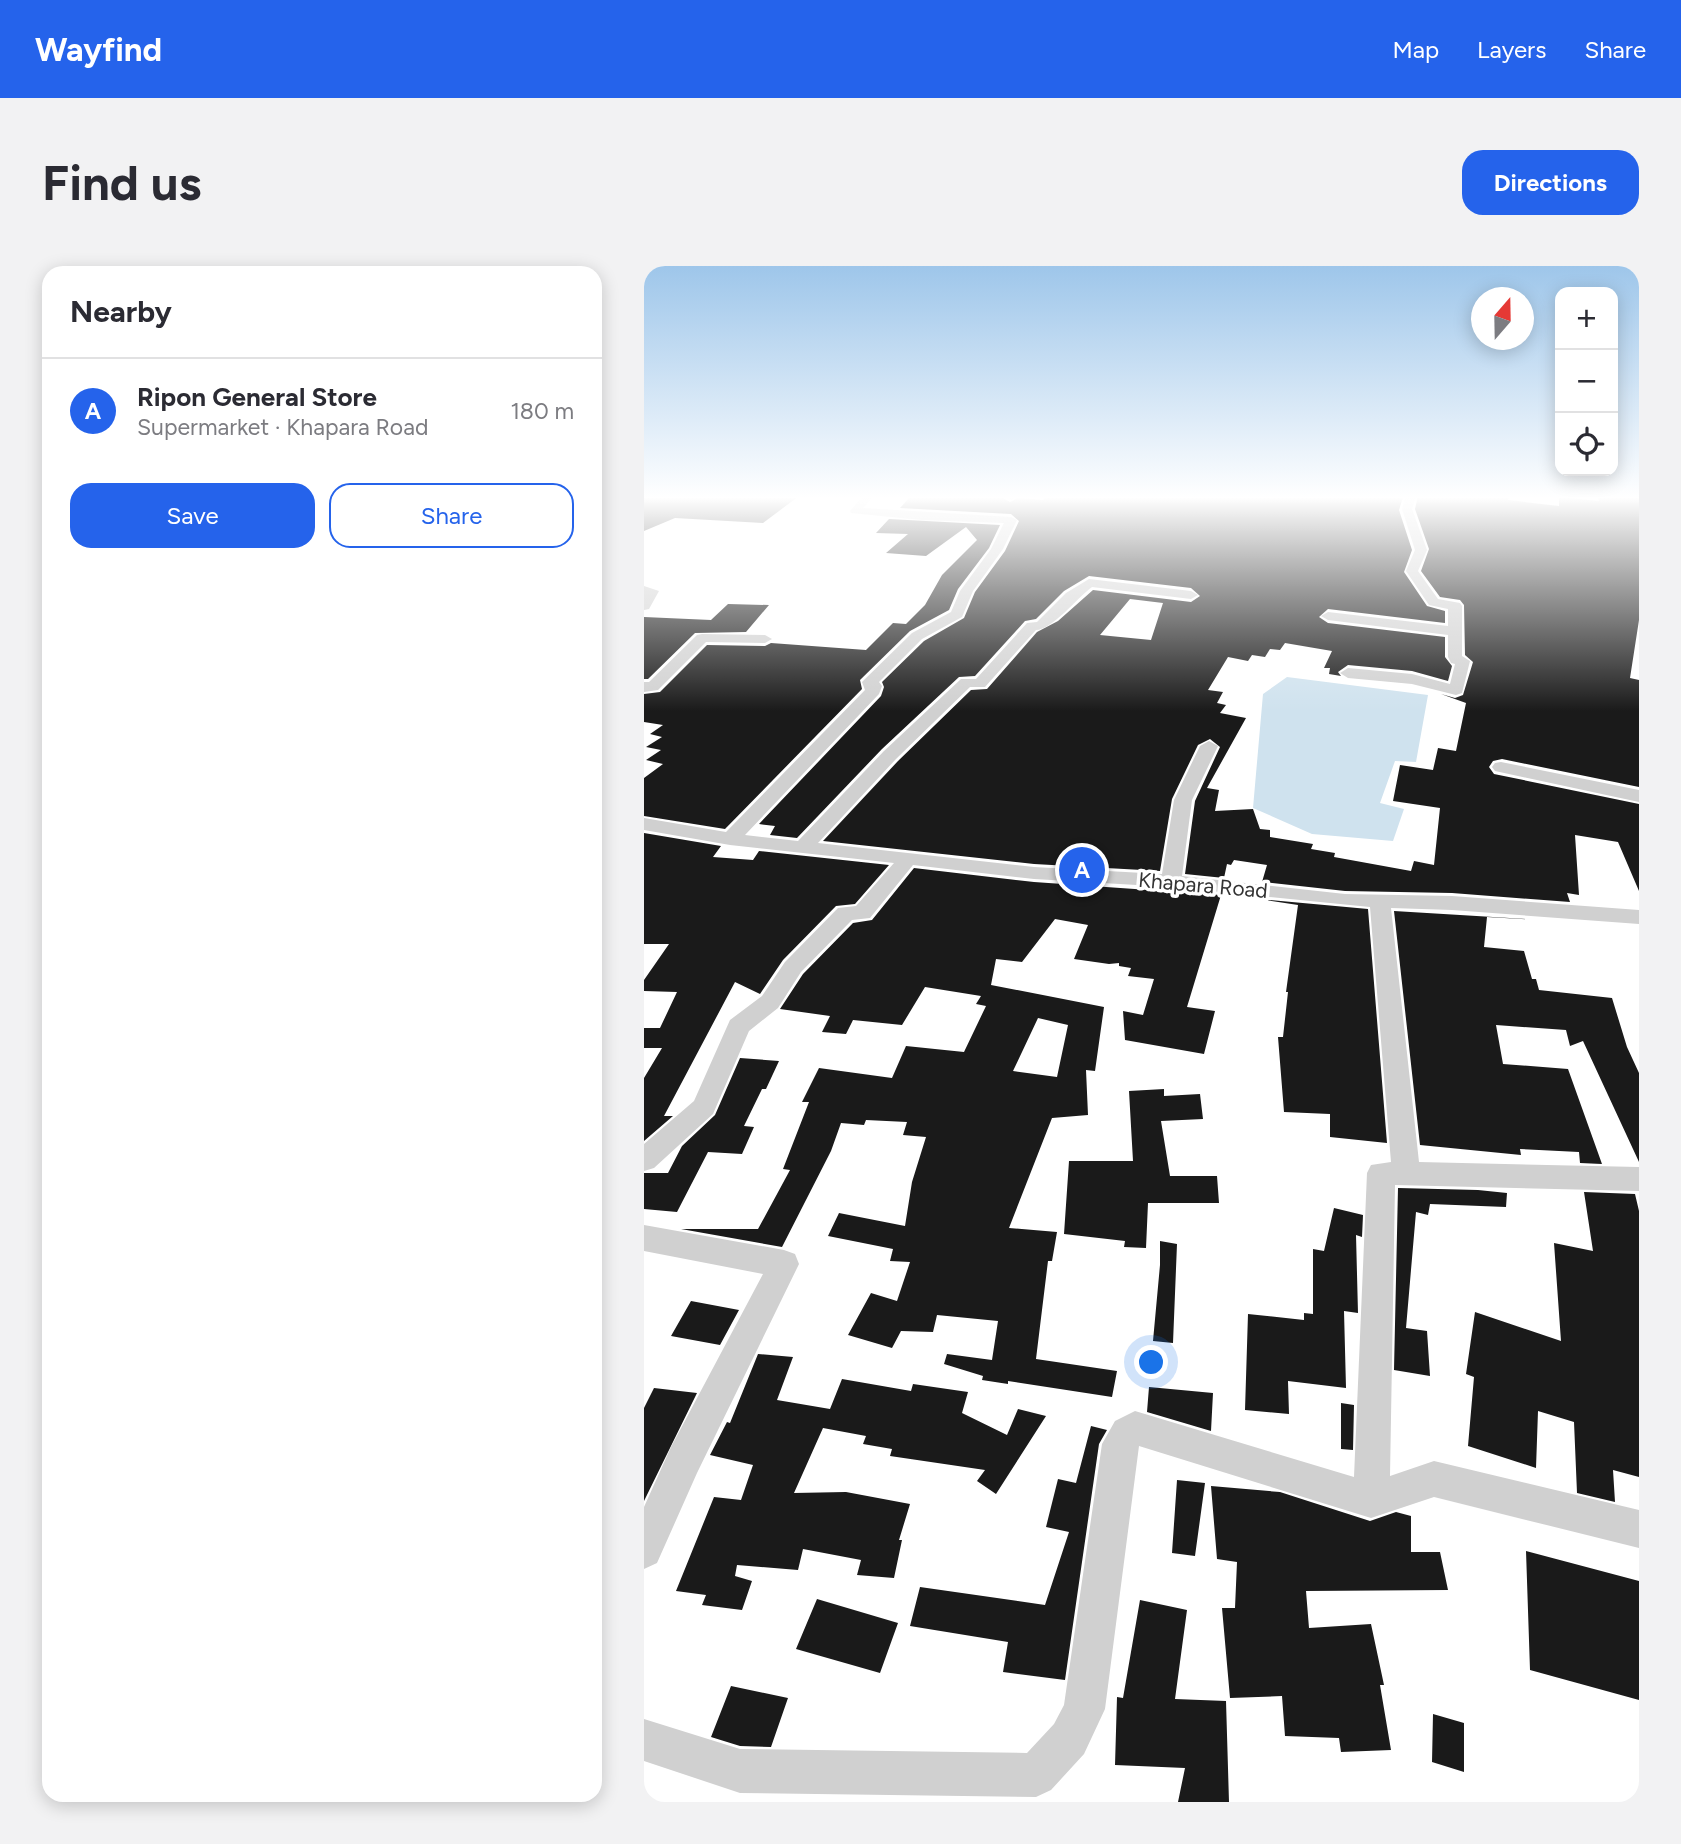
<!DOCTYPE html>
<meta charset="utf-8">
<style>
:root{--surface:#fff;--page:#f2f2f3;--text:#2b2b33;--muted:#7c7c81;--line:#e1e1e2;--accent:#2563eb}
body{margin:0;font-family:Figtree,sans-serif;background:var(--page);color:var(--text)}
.controls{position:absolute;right:21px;top:21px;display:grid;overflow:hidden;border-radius:14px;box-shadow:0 4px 18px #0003}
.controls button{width:63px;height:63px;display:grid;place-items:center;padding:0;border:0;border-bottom:2px solid var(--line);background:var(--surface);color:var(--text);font:35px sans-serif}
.compass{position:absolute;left:827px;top:21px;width:63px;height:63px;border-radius:50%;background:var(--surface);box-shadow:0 4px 18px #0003;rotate:20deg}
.you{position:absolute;left:508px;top:1097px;width:24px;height:24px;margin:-18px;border:5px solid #fff;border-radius:50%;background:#1a73e8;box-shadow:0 0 0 10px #1a73e833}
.badge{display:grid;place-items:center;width:46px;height:46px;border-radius:50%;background:var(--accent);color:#fff;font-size:23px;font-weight:700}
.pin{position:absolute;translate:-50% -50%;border:4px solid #fff;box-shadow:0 2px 7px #0006}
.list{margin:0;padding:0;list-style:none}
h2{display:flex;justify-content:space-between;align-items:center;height:91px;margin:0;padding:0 28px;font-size:30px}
h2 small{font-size:23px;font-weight:400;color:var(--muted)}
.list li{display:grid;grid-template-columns:46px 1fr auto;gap:21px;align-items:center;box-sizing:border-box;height:105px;padding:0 28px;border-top:2px solid var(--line)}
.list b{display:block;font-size:26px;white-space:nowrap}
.list p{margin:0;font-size:23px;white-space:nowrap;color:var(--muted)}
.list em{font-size:23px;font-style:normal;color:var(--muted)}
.actions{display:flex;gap:14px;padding:21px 28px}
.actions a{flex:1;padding:16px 0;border:2px solid var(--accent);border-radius:21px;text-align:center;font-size:24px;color:var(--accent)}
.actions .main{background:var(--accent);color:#fff}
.icon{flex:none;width:38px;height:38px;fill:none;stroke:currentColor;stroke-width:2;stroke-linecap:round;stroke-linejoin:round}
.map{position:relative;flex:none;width:995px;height:1536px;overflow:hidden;border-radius:21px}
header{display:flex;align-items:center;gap:42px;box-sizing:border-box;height:98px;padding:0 35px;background:var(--accent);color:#fff}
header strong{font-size:33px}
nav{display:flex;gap:38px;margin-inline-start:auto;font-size:24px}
.intro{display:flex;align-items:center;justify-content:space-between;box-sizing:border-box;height:168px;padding:0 42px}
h1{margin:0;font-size:49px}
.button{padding:18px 32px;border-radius:21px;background:var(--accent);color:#fff;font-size:24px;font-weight:700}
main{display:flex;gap:42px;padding:0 42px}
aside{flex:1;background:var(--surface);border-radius:21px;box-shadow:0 4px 18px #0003}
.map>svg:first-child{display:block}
</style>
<header>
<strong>Wayfind</strong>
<nav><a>Map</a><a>Layers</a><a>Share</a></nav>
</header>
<div class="intro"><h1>Find us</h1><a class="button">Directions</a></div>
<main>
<aside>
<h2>Nearby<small></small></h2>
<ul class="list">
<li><span class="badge">A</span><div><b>Ripon General Store</b><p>Supermarket · Khapara Road</p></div><em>180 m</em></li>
</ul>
<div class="actions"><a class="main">Save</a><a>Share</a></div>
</aside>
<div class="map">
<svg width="995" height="1536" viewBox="0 0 995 1536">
<rect width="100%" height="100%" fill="#fff"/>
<path fill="#cfe2ee" d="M 643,411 L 784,429 L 772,496 L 751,495 L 736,537 L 760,543 L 749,575 L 668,568 L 609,542 L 619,428 Z"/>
<path fill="#1a1a1a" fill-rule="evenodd" d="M 0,230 L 155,230 L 119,257 L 31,252 L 0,265 Z
M 267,230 L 355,230 L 366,236 L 374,232 L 399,234 L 403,230 L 759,231 L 755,244 L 768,284 L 760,306 L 783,340 L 801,345 L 801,357 L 684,343 L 675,351 L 684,357 L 801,371 L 801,391 L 808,400 L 804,415 L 768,405 L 704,399 L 694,406 L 697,410 L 685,408 L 686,402 L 680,402 L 688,385 L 641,377 L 636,384 L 626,383 L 621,391 L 608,389 L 604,395 L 584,391 L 564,424 L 579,426 L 573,437 L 582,439 L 576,447 L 602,452 L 563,522 L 575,524 L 571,545 L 609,543 L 616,563 L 626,564 L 626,571 L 669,578 L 667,583 L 691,587 L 690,591 L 767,605 L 770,595 L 790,599 L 796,542 L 749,535 L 756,499 L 789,504 L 794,482 L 812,485 L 822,437 L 797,428 L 811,432 L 819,429 L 829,396 L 821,389 L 820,339 L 816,334 L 796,331 L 777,305 L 785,283 L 771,243 L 774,230 L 865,230 L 864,234 L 915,240 L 915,231 L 955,235 L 954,230 L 995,232 L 995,354 L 986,412 L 995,414 L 995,521 L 858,493 L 849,495 L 845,501 L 850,508 L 995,538 L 995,625 L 974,576 L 931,569 L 935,629 L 923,627 L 926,636 L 808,627 L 701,625 L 618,616 L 623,599 L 590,594 L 587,599 L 583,598 L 580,612 L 541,608 L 551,535 L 576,481 L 566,473 L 554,479 L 528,533 L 516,605 L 390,598 L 179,575 L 254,495 L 327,424 L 343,423 L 393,366 L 414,355 L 449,324 L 547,336 L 556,330 L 547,322 L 445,310 L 420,325 L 392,353 L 381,355 L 331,410 L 315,411 L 238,483 L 153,572 L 126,569 L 131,560 L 115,558 L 237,430 L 240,421 L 238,416 L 280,375 L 320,352 L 331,326 L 361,285 L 375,255 L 367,248 L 256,242 ZM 486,333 L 519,337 L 507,374 L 456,369 Z
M 245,253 L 356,259 L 345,282 L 314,323 L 305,344 L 266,365 L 216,414 L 218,423 L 81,563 L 0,550 L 0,512 L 19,498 L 2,494 L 17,484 L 2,481 L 18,471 L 6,468 L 19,459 L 0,456 L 0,428 L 16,426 L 63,379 L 121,380 L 127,377 L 222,384 L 249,357 L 262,358 L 281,339 L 298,309 L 333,274 L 322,261 L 282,290 L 242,287 L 264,268 L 232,267 Z
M 84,338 L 125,339 L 102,366 L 51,367 L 4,413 L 0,413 L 0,351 L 67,354 Z
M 0,567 L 77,580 L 69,591 L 109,594 L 115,585 L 245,599 L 211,638 L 192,640 L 139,694 L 116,728 L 91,716 L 20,850 L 29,850 L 0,875 L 0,812 L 18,782 L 0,782 L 0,762 L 16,762 L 33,726 L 0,725 L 0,714 L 25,678 L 0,678 Z
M 270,602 L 390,616 L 577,629 L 543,741 L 571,745 L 560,788 L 481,774 L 479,745 L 499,749 L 510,713 L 484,710 L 487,702 L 475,700 L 475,697 L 465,698 L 430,693 L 444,659 L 411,653 L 378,696 L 352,693 L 347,719 L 460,741 L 451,805 L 442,804 L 444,849 L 408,852 L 365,962 L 413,966 L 408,995 L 404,995 L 392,1093 L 473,1105 L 468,1131 L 364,1115 L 364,1118 L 338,1114 L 339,1110 L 300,1098 L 303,1088 L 348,1094 L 354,1055 L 293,1049 L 289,1066 L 257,1065 L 248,1082 L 204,1069 L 227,1027 L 253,1035 L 266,996 L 246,995 L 249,983 L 184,970 L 195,947 L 261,960 L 268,916 L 282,871 L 259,869 L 263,856 L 222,854 L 220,859 L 197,857 L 187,885 L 138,981 L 37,963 L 114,963 L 146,904 L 139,903 L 165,836 L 158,836 L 175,802 L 248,812 L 262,780 L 320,786 L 342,740 L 332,738 L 337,730 L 281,721 L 258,759 L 209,754 L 202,768 L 178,766 L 186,750 L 136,743 L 159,708 L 209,657 L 228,654 ZM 394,752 L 424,759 L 413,811 L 369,805 Z
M 614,633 L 724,643 L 743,877 L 686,871 L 686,848 L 640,846 L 634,771 L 639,771 L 644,726 L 642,726 L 654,639 Z
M 750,645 L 931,656 L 843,651 L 840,681 L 880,685 L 888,713 L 892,713 L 895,724 L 968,732 L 983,781 L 995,807 L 995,896 L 939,775 L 926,780 L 922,764 L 852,759 L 859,798 L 924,803 L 958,898 L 936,897 L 935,886 L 876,883 L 877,889 L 776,879 Z
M 96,792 L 135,795 L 122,823 L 118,823 L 100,860 L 110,861 L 98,888 L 64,886 L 33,946 L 0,943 L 0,907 L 24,907 L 38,880 L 71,849 Z
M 520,823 L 520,830 L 556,828 L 559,853 L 517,855 L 526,910 L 573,910 L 575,937 L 504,937 L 502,982 L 480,981 L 481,975 L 420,968 L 425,895 L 489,895 L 485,825 Z
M 754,922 L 834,924 L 863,927 L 862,941 L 786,938 L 784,949 L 772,946 L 762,1062 L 783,1065 L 786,1110 L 750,1104 Z
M 940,926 L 991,928 L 995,945 L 995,1211 L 969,1204 L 971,1236 L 933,1227 L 930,1156 L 894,1145 L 892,1202 L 824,1180 L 830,1111 L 822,1108 L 831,1046 L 917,1075 L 910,977 L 949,985 Z
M 690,942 L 719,949 L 718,971 L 712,969 L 714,1047 L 700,1045 L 702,1122 L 644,1115 L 645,1148 L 601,1144 L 604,1048 L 660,1054 L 660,1047 L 669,1048 L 669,983 L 680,985 Z
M 516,975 L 533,978 L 529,1077 L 509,1075 L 516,999 Z
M 47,1035 L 95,1044 L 76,1079 L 27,1070 Z
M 114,1088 L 149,1091 L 133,1134 L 186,1143 L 198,1113 L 267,1125 L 269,1118 L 324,1126 L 318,1147 L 363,1169 L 374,1143 L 402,1150 L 352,1228 L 333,1215 L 341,1204 L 246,1190 L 248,1183 L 219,1178 L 222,1170 L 179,1162 L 150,1227 L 202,1226 L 266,1238 L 255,1274 L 258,1274 L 250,1312 L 213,1309 L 217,1294 L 159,1283 L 154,1304 L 93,1299 L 91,1310 L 108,1315 L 98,1344 L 58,1339 L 62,1329 L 32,1325 L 70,1231 L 97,1234 L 109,1199 L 66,1189 L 83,1156 L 86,1157 Z
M 505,1121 L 569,1127 L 567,1165 L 503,1146 Z
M 10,1122 L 53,1127 L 0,1235 L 0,1142 Z
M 697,1137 L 710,1139 L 709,1184 L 697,1183 Z
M 447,1160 L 463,1164 L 455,1178 L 421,1414 L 359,1406 L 364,1376 L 266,1360 L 276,1321 L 401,1339 L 425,1266 L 402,1261 L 414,1213 L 432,1217 Z
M 533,1214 L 561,1217 L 551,1290 L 528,1287 Z
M 567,1220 L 636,1226 L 726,1255 L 752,1246 L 767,1250 L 767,1286 L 796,1286 L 804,1324 L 662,1325 L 665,1362 L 727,1358 L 740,1419 L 736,1419 L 747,1484 L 697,1486 L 695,1472 L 641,1470 L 638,1430 L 586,1432 L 578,1342 L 591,1342 L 593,1296 L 573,1293 Z
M 882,1285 L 995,1315 L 995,1434 L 886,1404 Z
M 173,1333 L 254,1357 L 236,1407 L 152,1383 Z
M 496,1334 L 543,1344 L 531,1433 L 582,1435 L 585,1536 L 534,1536 L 541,1502 L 471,1499 L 473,1431 L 479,1432 Z
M 87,1420 L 144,1432 L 127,1481 L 96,1480 L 67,1471 Z
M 789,1448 L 820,1457 L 820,1506 L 788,1496 Z"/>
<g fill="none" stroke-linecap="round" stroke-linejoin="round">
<path fill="#d0d0d0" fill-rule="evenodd" d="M 219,230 L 230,230 L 219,242 L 367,251 L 373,254 L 359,283 L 329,325 L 318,351 L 278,373 L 235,416 L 238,420 L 235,428 L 101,569 L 154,575 L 240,485 L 317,413 L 332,413 L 383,357 L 393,356 L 422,327 L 445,313 L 547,325 L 554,329 L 547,333 L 448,321 C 433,332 408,364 392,364 L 341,421 L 326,421 L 252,493 L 174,577 L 390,601 L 518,608 L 530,534 L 556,480 L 565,475 L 574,480 L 548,534 L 538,610 L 701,628 L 808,630 L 995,644 L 995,658 L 808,644 L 747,642 L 775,896 L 995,901 L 995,925 L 751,919 L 746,1210 L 790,1195 L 995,1244 L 995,1282 L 790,1231 L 727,1252 L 495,1180 L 461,1443 L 440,1488 L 407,1524 L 392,1531 L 96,1527 L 0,1495 L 0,1453 L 96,1483 L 383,1487 L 410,1458 L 420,1439 L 458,1178 L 471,1155 L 491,1145 L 710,1211 L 723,907 L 727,899 L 747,896 L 726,641 L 527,621 L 390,613 L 269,599 L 226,652 L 208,654 L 157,706 L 134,742 L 105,765 L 69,848 L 10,902 L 0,905 L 0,878 L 50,835 L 86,754 L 118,730 L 141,696 L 194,642 L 212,640 L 250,597 L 86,579 L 0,564 L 0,552 L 82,566 L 221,424 L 218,416 L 221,413 L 268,367 L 307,346 L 316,325 L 347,283 L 360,257 L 278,254 L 207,247 L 206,245 Z
M 360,230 L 372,230 L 372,231 L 367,234 Z
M 762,230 L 772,230 L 768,243 L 783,284 L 774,305 L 794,333 L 816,337 L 818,340 L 818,390 L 826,395 L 818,427 L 812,429 L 768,418 L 704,412 L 696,407 L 704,402 L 768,408 L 806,418 L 811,398 L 807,397 L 804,391 L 804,369 L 684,354 L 677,350 L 684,346 L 804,360 L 804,343 L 785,339 L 762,305 L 771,284 L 758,243 Z
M 0,320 L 15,325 L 5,343 L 0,344 Z
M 58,368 L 121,369 L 128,373 L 121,377 L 62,376 L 14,424 L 0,426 L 0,416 L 5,416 L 53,369 Z
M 857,496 L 995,524 L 995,536 L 851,505 L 848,501 L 851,497 Z
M 0,959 L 140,984 L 151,988 L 155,998 L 53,1207 L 13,1297 L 0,1303 L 0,1241 L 27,1181 L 119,1008 L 0,985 Z"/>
</g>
<linearGradient id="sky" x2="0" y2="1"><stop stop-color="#9ec6ea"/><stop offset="0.52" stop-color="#fff"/><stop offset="1" stop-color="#fff" stop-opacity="0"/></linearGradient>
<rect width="995" height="445" fill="url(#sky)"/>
<g text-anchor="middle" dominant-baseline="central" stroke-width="7" stroke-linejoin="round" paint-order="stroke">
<g font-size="21" fill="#333" stroke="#fff">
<text transform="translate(559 619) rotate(5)">Khapara Road</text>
</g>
</g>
</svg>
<div class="controls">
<button>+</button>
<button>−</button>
<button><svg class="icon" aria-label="locate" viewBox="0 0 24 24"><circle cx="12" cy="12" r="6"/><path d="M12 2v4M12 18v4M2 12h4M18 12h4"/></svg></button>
</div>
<svg class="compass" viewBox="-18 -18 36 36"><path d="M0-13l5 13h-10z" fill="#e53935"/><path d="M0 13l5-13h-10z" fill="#7c7c81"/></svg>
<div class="you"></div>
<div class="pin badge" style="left:438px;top:604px">A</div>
</div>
</main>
